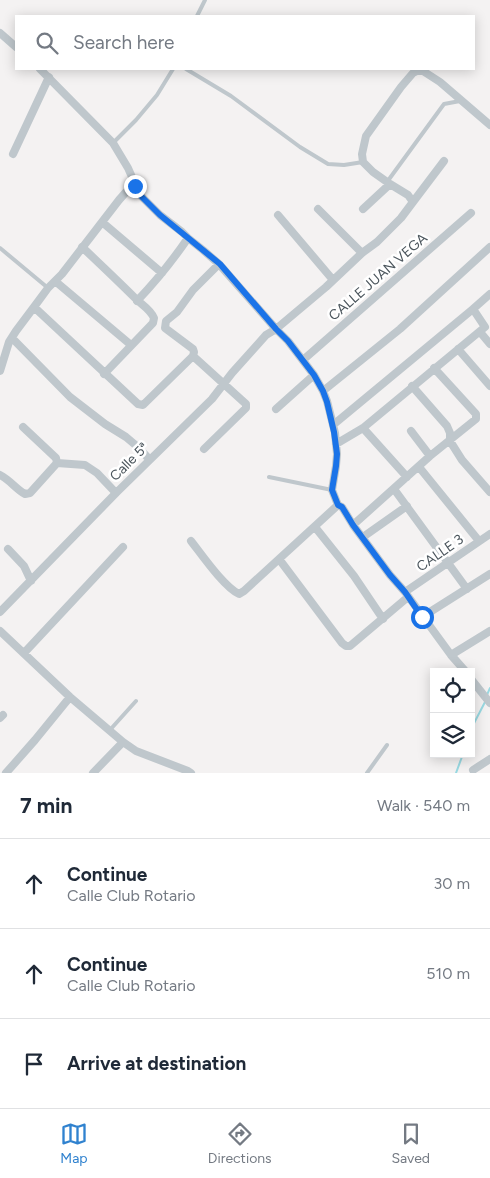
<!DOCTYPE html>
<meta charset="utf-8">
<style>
:root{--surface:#fff;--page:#f2f2f3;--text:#1f2937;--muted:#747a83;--line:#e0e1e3;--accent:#3082cf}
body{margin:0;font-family:Figtree,sans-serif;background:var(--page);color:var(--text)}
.controls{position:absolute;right:15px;bottom:15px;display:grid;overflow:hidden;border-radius:0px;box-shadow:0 2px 12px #0003}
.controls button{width:45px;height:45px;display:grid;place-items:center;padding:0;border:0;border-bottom:1px solid var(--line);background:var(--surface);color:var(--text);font:25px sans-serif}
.stop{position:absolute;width:15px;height:15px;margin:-11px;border:4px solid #1a73e8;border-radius:50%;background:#fff}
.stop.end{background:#1a73e8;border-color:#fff;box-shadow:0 1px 5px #0008}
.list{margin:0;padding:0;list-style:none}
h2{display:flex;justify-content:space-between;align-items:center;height:65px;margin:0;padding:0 20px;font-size:21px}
h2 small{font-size:16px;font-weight:400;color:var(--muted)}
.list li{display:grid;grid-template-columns:32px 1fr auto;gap:15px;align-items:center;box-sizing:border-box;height:90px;padding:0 20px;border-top:1px solid var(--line)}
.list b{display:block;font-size:19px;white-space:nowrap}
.list p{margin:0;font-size:16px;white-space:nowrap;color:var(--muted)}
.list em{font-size:16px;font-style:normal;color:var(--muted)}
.icon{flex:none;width:28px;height:28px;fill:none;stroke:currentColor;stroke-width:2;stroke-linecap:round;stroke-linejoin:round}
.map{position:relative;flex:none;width:490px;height:773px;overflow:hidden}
.search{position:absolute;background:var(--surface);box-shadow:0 2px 12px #0003;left:15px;right:15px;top:15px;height:55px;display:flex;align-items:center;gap:12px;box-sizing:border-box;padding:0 18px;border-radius:0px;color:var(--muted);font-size:19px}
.sheet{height:335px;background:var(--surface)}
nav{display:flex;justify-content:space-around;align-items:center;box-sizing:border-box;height:70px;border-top:1px solid var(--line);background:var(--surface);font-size:14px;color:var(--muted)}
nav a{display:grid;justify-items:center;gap:2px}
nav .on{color:var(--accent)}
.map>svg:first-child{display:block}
</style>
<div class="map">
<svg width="490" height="773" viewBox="0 0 490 773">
<rect width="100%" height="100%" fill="#f4f2f2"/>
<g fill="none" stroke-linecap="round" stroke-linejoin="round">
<path stroke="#99d9e2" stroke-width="2" d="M 487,695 L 490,688
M 471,729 L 485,702
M 456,773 L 463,754"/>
<path stroke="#bfc7cc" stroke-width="4" d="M 197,16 L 205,0
M 186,69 L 231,96 L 300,147 L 328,164 L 344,165 L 363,162
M 113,143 L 136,120 L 157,95 L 173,69
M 387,182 L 444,104 L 460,101
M 0,248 L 48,288
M 269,477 L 332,490
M 109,731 L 136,701
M 367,773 L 387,745"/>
<path stroke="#bfc7cc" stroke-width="8" d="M 0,33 L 16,47
M 40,69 L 113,143 L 128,168 L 140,195 L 160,215 L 182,232 L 188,238 L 203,250 L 219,264 L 276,329 L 288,341 L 314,375 L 323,391 L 327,401 L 335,433 L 337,454 L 336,466 L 332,490 L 338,505 L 342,507 L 353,525 L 390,575 L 405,592 L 451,655 L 466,672
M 13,154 L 49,77
M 390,184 L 373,172 L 363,162 L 362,154 L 366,136 L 401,87 L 413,73 L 417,71 L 423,71 L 440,82 L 490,125
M 413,202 L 444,161
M 318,209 L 362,253
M 278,215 L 333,280
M 102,222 L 162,273
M 82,247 C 100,264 118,281 136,299 C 142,305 150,309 154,318 L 153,323 L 104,374
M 55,281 L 131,345
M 137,301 C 156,281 173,260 188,238
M 34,307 L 138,404 L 143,405 L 193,356 L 194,352 L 193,349 L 165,328 L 166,321 L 177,312 L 193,290 L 219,264
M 473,309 L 490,294
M 480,332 L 490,344
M 12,338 L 70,397 L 105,424 L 126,437 L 139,448 L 149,459
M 458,349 L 490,386
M 193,356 L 246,404 L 246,408 L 204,449
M 303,360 L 471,213
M 0,371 L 9,342 L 16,331 L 34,307 L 48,288 L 62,274 L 119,200 L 126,192 L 135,185
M 412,386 L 447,426 L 450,433 L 450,441 L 462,460 L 490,492
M 323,391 L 400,329 L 490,247
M 276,409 L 314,375
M 333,425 L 473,309 L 485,327 L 363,428 L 336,444
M 23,427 L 56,458 L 57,463
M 363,428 L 407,477
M 411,431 L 430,456
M 57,463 L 85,465 L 97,473 L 116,493
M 419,467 L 479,541
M 0,475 C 10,480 16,489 25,494 L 30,493 L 57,463
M 394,489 L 467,589
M 353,525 L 430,456 L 476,419 L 476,414 L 434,368
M 315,527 L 354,576 L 383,619
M 363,537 L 407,506
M 191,541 C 202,555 224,587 239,594 L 244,591 L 338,505
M 8,549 L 24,566 L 31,581
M 279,559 L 342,643 L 346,646 L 350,646 L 408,597
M 405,592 L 490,534
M 0,612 L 116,493 L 212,399 L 232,373 L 266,335 L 276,329 L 326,287 L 362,253 L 377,242 L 401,218 L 413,202 L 408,195 L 390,184 L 363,209
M 422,617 L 490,574
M 0,631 L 70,697 L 123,742 L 136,751 L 188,771 L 191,773
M 24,653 L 123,547
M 451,655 L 490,631
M 471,679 L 490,703
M 0,718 L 3,715
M 473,770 L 490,759
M 6,773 L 35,740 L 70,697
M 93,773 L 123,742"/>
</g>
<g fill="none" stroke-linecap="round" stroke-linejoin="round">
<path stroke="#1a73e8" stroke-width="6" d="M 135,186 L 140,195 L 160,215 L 220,264 L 276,329 L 288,341 L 314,375 L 323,391 L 327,402 L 334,432 L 337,454 L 336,466 L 332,490 L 338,505 L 342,507 L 353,525 L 390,575 L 405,592 L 422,617"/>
</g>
<g text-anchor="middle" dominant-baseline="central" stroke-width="5" stroke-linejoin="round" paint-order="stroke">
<g font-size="14" fill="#4c565d" stroke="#fff">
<text transform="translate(378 277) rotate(-41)">CALLE JUAN VEGA</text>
<text transform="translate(129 462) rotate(-45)">Calle 5ª</text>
<text transform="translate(440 553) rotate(-35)">CALLE 3</text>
</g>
</g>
</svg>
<div class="controls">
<button><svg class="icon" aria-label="locate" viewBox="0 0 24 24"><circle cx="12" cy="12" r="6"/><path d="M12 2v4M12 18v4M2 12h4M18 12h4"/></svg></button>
<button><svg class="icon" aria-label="layers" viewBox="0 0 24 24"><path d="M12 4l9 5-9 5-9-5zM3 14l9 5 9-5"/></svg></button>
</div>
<div class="stop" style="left:422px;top:617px"></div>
<div class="stop end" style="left:135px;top:186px"></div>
<div class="search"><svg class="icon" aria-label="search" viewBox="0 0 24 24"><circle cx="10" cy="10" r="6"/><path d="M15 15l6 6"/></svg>Search here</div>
</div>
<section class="sheet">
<h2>7 min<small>Walk · 540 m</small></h2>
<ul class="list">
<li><svg class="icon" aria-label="ahead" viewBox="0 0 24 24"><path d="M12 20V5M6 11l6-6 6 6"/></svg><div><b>Continue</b><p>Calle Club Rotario</p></div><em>30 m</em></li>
<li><svg class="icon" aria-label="ahead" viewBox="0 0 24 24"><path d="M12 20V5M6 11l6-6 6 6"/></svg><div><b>Continue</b><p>Calle Club Rotario</p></div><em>510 m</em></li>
<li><svg class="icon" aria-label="arrive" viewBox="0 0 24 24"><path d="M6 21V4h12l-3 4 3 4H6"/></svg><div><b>Arrive at destination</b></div></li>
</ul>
</section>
<nav>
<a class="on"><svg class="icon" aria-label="map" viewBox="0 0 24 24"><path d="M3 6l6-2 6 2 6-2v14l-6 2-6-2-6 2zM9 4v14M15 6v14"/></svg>Map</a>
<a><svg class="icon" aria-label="directions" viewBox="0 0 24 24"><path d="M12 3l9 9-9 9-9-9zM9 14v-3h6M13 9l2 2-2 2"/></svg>Directions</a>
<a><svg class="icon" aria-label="saved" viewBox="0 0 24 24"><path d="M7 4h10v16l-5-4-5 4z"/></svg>Saved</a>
</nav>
